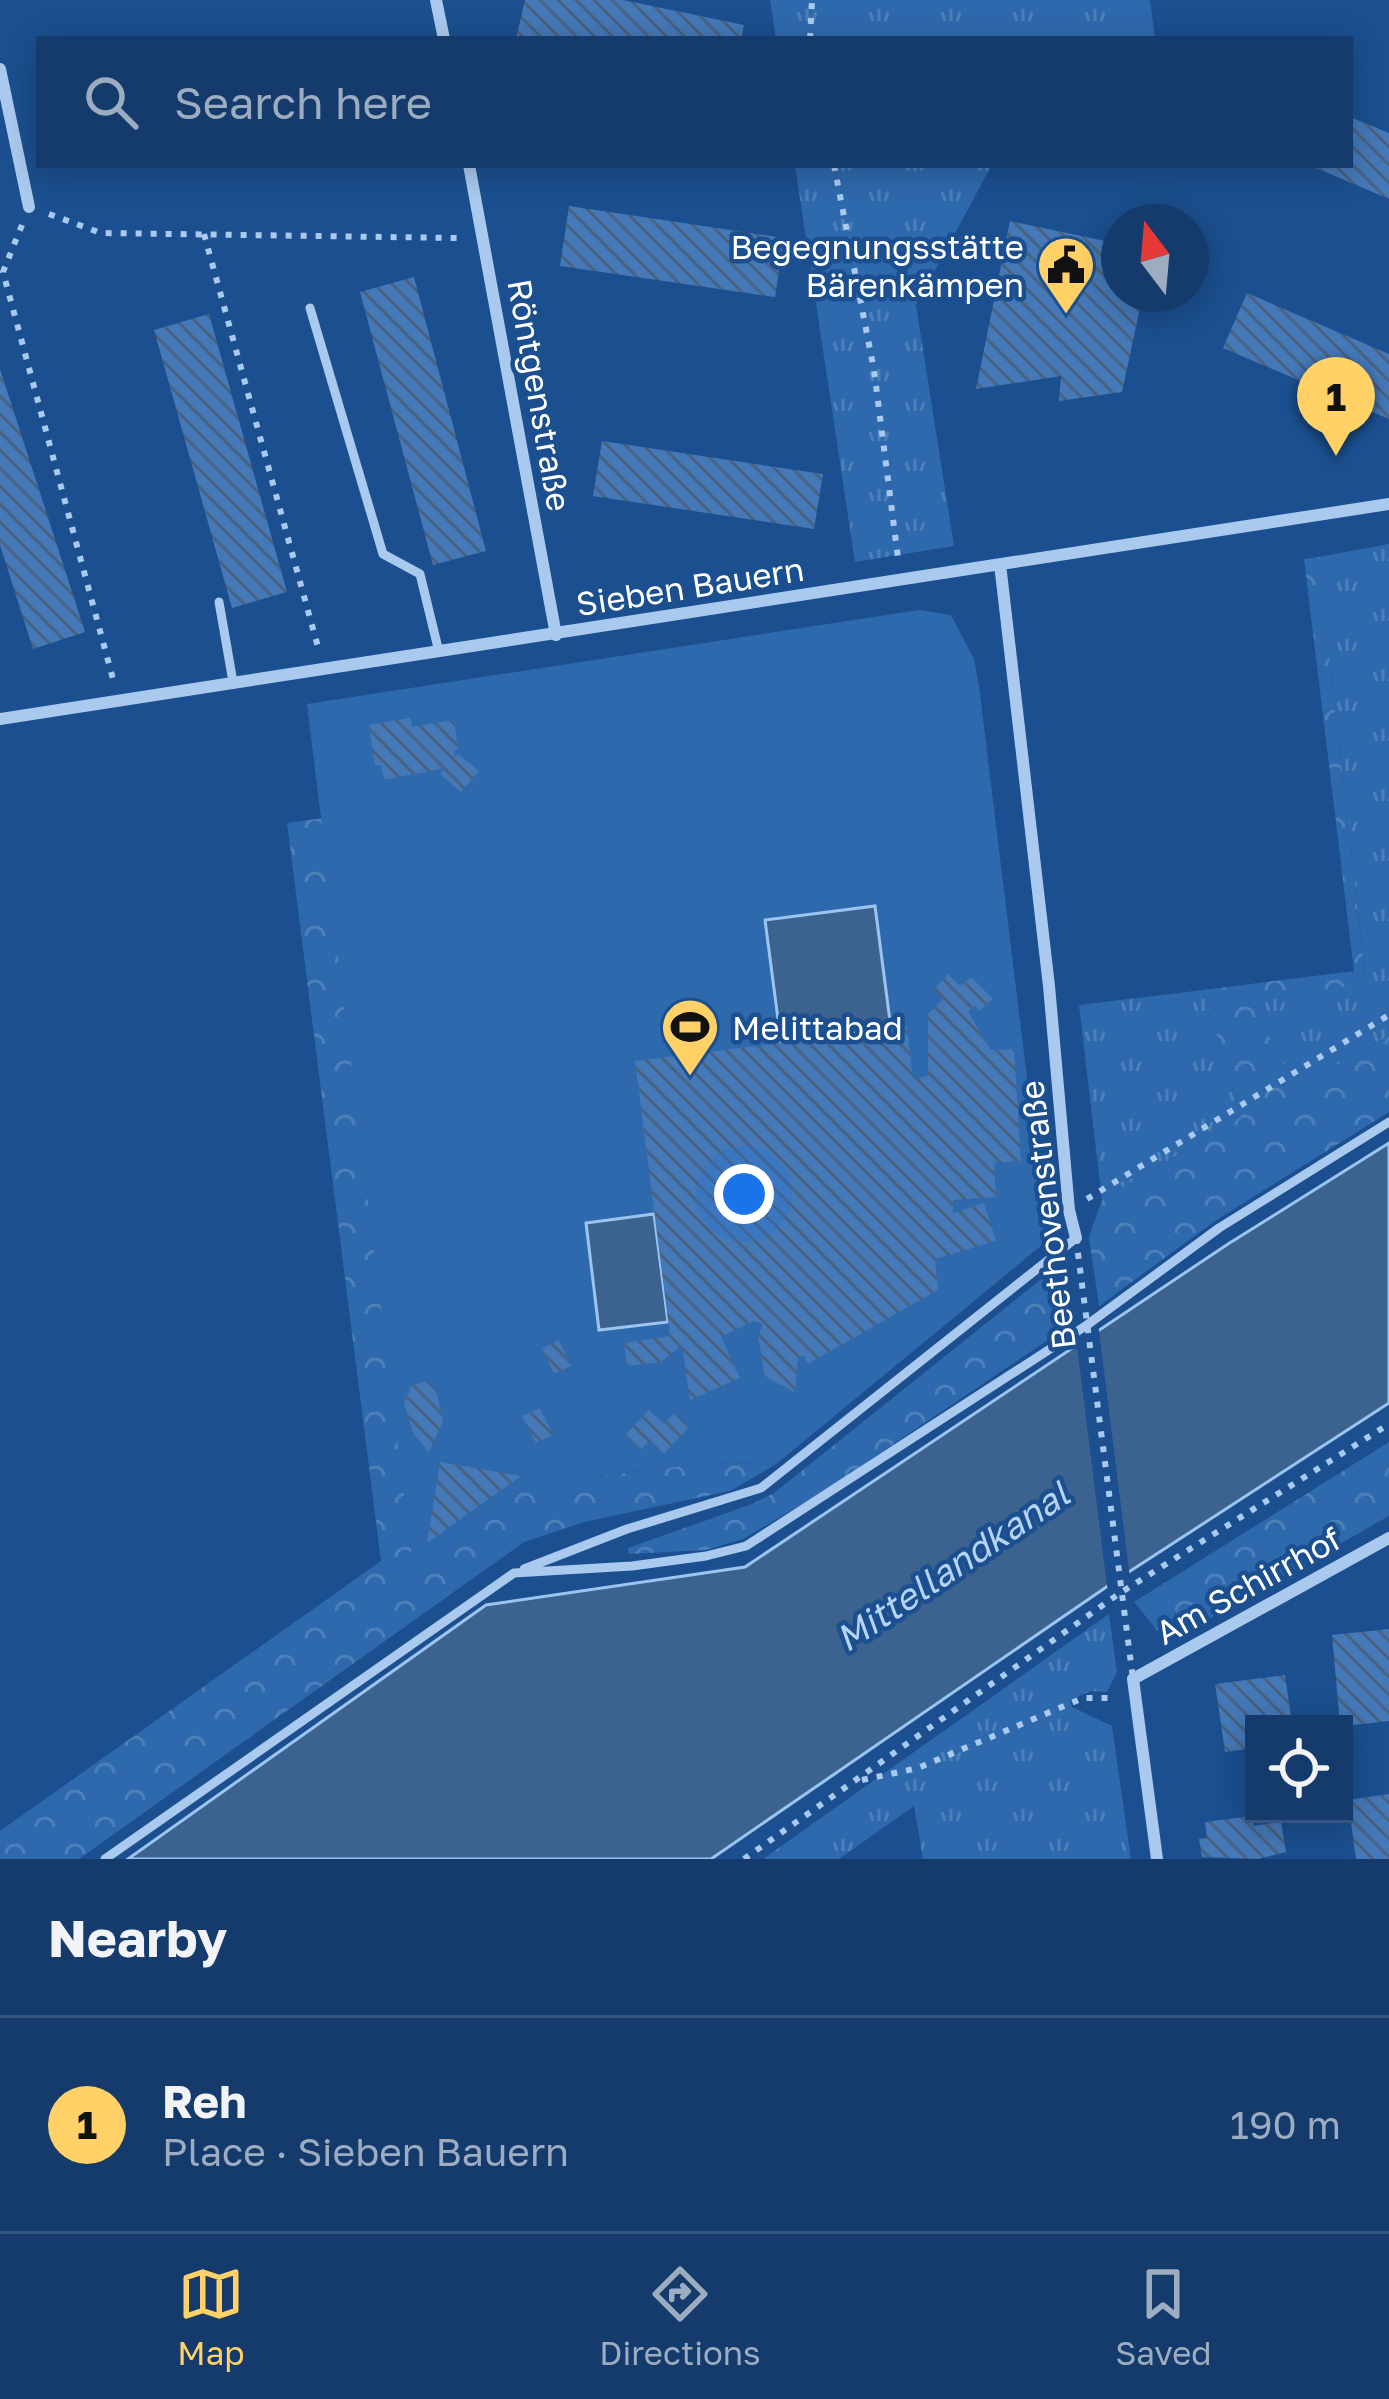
<!DOCTYPE html>
<meta charset="utf-8">
<style>
:root{--surface:#143b6b;--page:#214673;--text:#f1f3f6;--muted:#9dadc1;--line:#33557e;--accent:#ffd166}
body{margin:0;font-family:"Golos Text",sans-serif;background:var(--page);color:var(--text)}
.controls{position:absolute;right:36px;bottom:36px;display:grid;overflow:hidden;border-radius:0px;box-shadow:0 6px 30px #0003}
.controls button{width:108px;height:108px;display:grid;place-items:center;padding:0;border:0;border-bottom:3px solid var(--line);background:var(--surface);color:var(--text);font:60px sans-serif}
.compass{position:absolute;left:1101px;top:204px;width:108px;height:108px;border-radius:50%;background:var(--surface);box-shadow:0 6px 30px #0003;rotate:344deg}
.you{position:absolute;left:744px;top:1194px;width:42px;height:42px;margin:-30px;border:9px solid #fff;border-radius:50%;background:#1a73e8;box-shadow:0 0 0 18px #1a73e833}
.badge{display:grid;place-items:center;width:78px;height:78px;border-radius:50%;background:var(--accent);color:#111;font-size:39px;font-weight:700}
.pin{position:absolute;translate:-50% -99px;filter:drop-shadow(0 3px 6px #0008)}
.pin::after{content:'';position:absolute;top:63px;width:42px;height:36px;background:inherit;clip-path:polygon(0 0,100% 0,50% 100%)}
.list{margin:0;padding:0;list-style:none}
h2{display:flex;justify-content:space-between;align-items:center;height:156px;margin:0;padding:0 48px;font-size:51px}
h2 small{font-size:39px;font-weight:400;color:var(--muted)}
.list li{display:grid;grid-template-columns:78px 1fr auto;gap:36px;align-items:center;box-sizing:border-box;height:216px;padding:0 48px;border-top:3px solid var(--line)}
.list b{display:block;font-size:45px;white-space:nowrap}
.list p{margin:0;font-size:39px;white-space:nowrap;color:var(--muted)}
.list em{font-size:39px;font-style:normal;color:var(--muted)}
.icon{flex:none;width:66px;height:66px;fill:none;stroke:currentColor;stroke-width:2;stroke-linecap:round;stroke-linejoin:round}
.map{position:relative;flex:none;width:1389px;height:1859px;overflow:hidden}
.search{position:absolute;background:var(--surface);box-shadow:0 6px 30px #0003;left:36px;right:36px;top:36px;height:132px;display:flex;align-items:center;gap:30px;box-sizing:border-box;padding:0 42px;border-radius:0px;color:var(--muted);font-size:45px}
.sheet{height:372px;background:var(--surface)}
nav{display:flex;justify-content:space-around;align-items:center;box-sizing:border-box;height:168px;border-top:3px solid var(--line);background:var(--surface);font-size:33px;color:var(--muted)}
nav a{display:grid;justify-items:center;gap:6px}
nav .on{color:var(--accent)}
.map>svg:first-child{display:block}
</style>
<div class="map">
<svg width="1389" height="1859" viewBox="0 0 1389 1859">
<defs>
<pattern id="grass-tufts" width="24" height="20" patternUnits="userSpaceOnUse" patternTransform="scale(3)"><rect width="24" height="20" fill="#2e69ad"/><path d="M3 7l-1-3M5 7V3M7 7l1-3M15 17l-1-3M17 17v-4M19 17l1-3" fill="none" stroke="#4d80b9"/></pattern>
<pattern id="forest-crowns" width="20" height="18" patternUnits="userSpaceOnUse" patternTransform="scale(3)"><rect width="20" height="18" fill="#2e69ad"/><path d="M2 6a3 3 0 1 1 6 0M12 15a3 3 0 1 1 6 0" fill="none" stroke="#4d80b9"/></pattern>
<pattern id="building-back-hatch" width="6" height="6" patternUnits="userSpaceOnUse" patternTransform="scale(3)"><rect width="6" height="6" fill="#4478b7"/><path d="M-1 5l2 2M0 0l6 6M5-1l2 2" fill="none" stroke="#486282"/></pattern>
</defs>
<rect width="100%" height="100%" fill="#1b4f8f"/>
<path fill="url(#grass-tufts)" d="M 770,0 L 1150,0 L 1155,39 L 776,39 Z
M 795,165 L 992,165 L 916,305 L 954,546 L 855,562 Z
M 1389,544 L 1389,1036 L 1297,1088 L 1247,999 L 1366,983 L 1318,557 Z
M 1203,990 L 1241,1117 L 1102,1200 L 1079,1005 Z
M 1109,1614 L 1117,1672 L 1107,1692 L 1091,1691 L 1070,1700 L 1072,1707 L 1112,1726 L 1131,1859 L 923,1859 L 914,1806 L 839,1859 L 763,1859 Z"/>
<path fill="url(#forest-crowns)" d="M 1318,557 L 1366,984 L 1248,1000 L 1297,1087 L 1389,1036 L 1389,1112 L 1215,1221 L 1099,1306 L 1089,1237 L 1102,1200 L 1241,1117 L 1203,990 L 1354,971 L 1304,559 Z
M 323,818 L 412,1557 L 524,1485 L 715,1462 L 775,1465 L 730,1491 L 584,1522 L 524,1542 L 79,1859 L 0,1859 L 0,1831 L 381,1561 L 287,823 Z
M 1044,1277 L 1072,1312 L 1073,1323 L 821,1493 L 743,1539 L 706,1550 L 629,1554 L 628,1548 L 752,1504 L 774,1493 Z
M 1389,1442 L 1389,1516 L 1177,1637 L 1162,1636 L 1134,1602 Z"/>
<path fill="#2e69ad" d="M 919,610 L 951,615 L 974,659 L 979,686 L 1047,1241 L 775,1465 L 715,1462 L 524,1485 L 412,1558 L 307,704 Z"/>
<path fill="#3c6290" stroke="#9cc4f0" stroke-width="3" d="M 875,906 L 891,1029 L 781,1042 L 765,920 Z
M 1389,1143 L 1389,1403 L 1118,1579 L 711,1859 L 128,1859 L 486,1605 L 745,1567 L 1228,1244 Z
M 654,1214 L 668,1322 L 599,1330 L 586,1223 Z"/>
<path fill="#1b4f8f" d="M 1098,1323 L 1130,1578 L 1108,1593 L 1076,1337 Z"/>
<path fill="url(#building-back-hatch)" d="M 525,0 L 623,0 L 744,25 L 741,39 L 516,39 Z
M 1350,117 L 1389,133 L 1389,199 L 1309,165 L 1350,165 Z
M 569,206 L 784,238 L 775,297 L 560,266 Z
M 1010,221 L 1119,244 L 1119,294 L 1143,294 L 1122,392 L 1059,401 L 1061,376 L 976,389 Z
M 414,277 L 486,551 L 433,565 L 360,292 Z
M 1247,293 L 1389,354 L 1389,419 L 1223,348 Z
M 209,314 L 287,592 L 232,608 L 154,330 Z
M 0,369 L 85,632 L 33,649 L 0,545 Z
M 602,441 L 823,474 L 814,529 L 593,496 Z
M 410,718 L 412,727 L 454,720 L 458,750 L 454,751 L 455,757 L 458,754 L 479,771 L 461,792 L 440,774 L 446,768 L 384,780 L 381,765 L 375,765 L 369,725 Z
M 948,974 L 960,986 L 971,977 L 993,999 L 979,1011 L 975,1006 L 968,1012 L 991,1050 L 1014,1049 L 1021,1161 L 994,1163 L 996,1197 L 953,1200 L 953,1213 L 984,1203 L 996,1241 L 935,1259 L 938,1290 L 806,1365 L 805,1356 L 798,1357 L 795,1392 L 765,1377 L 758,1336 L 763,1324 L 754,1321 L 721,1337 L 740,1378 L 690,1400 L 682,1345 L 661,1362 L 627,1366 L 624,1343 L 670,1336 L 635,1061 L 907,1027 L 913,1079 L 928,1076 L 928,1014 L 943,1000 L 934,989 Z
M 559,1340 L 571,1366 L 554,1374 L 542,1348 Z
M 427,1381 L 436,1391 L 443,1421 L 429,1452 L 413,1433 L 404,1403 L 412,1385 Z
M 540,1408 L 553,1435 L 536,1443 L 522,1416 Z
M 649,1410 L 664,1424 L 674,1413 L 689,1427 L 664,1454 L 649,1441 L 641,1450 L 625,1435 Z
M 440,1462 L 521,1476 L 427,1543 Z
M 1389,1629 L 1389,1721 L 1344,1726 L 1340,1724 L 1332,1635 Z
M 1285,1675 L 1292,1724 L 1254,1724 L 1254,1748 L 1225,1752 L 1215,1684 Z
M 1389,1794 L 1389,1859 L 1356,1859 L 1348,1800 Z
M 1252,1816 L 1253,1826 L 1281,1822 L 1286,1852 L 1258,1859 L 1202,1857 L 1199,1839 L 1207,1838 L 1205,1822 Z"/>
<g fill="none" stroke-linecap="round" stroke-linejoin="round">
<path stroke="#a9c9ee" stroke-width="6" stroke-dasharray="6 9" stroke-linecap="butt" d="M 810,39 L 812,0
M 834,165 L 874,370 L 898,558
M 49,214 L 101,233 L 459,238
M 22,225 L 3,272 L 113,679
M 204,234 L 318,647
M 1087,1199 L 1389,1015
M 862,1780 L 918,1768 L 1083,1698 L 1115,1698
M 744,1859 L 1120,1593 L 1389,1424"/>
<path stroke="#a9c9ee" stroke-width="9" d="M 310,308 L 383,554 L 420,574 L 439,652
M 219,602 L 233,682
M 524,1569 L 627,1529 L 761,1488 L 1076,1238
M 105,1859 L 514,1573 L 632,1566 L 706,1556 L 746,1546 L 1087,1325 L 1219,1228 L 1389,1122"/>
<path stroke="#a9c9ee" stroke-width="12" d="M 436,0 L 444,39
M 0,69 L 29,207
M 469,165 L 556,635
M 1000,564 L 1049,986 L 1069,1210 L 1076,1238
M 0,719 L 1389,504
M 1157,1859 L 1133,1679 L 1389,1538"/>
<path stroke="#a9c9ee" stroke-width="6" stroke-dasharray="6 9" stroke-linecap="butt" d="M 1076,1238 L 1133,1679"/>
</g>
<defs>
<symbol id="civic-pin" viewBox="-11 -11 22 30"><path d="M0 17L-7.5 6A9.5 9.5 0 1 1 7.5 6Z" fill="#ffd166" stroke="#1b4f8f"/><path d="M-.6-6.5H3V-4.5H.6V-3L4-1V1h2V6H-6V1h2V-1L-.6-3ZM-1.2 2.5V6h2.4V2.5Z" fill="#111"/></symbol>
<symbol id="stadium-pin" viewBox="-11 -11 22 30"><path d="M0 17L-7.5 6A9.5 9.5 0 1 1 7.5 6Z" fill="#ffd166" stroke="#1b4f8f"/><path d="M0-5a6.5 5 0 1 0 0 10a6.5 5 0 1 0 0-10ZM-3.5-1.8h7v3.6h-7Z" fill="#111"/></symbol>
</defs>
<g fill-rule="evenodd">
<use href="#civic-pin" x="1033" y="232" width="66" height="90"/>
<use href="#stadium-pin" x="657" y="994" width="66" height="90"/>
</g>
<g text-anchor="middle" dominant-baseline="central" stroke-width="9" stroke-linejoin="round" paint-order="stroke">
<g font-size="33" fill="#fff" stroke="#1b4f8f" text-anchor="end">
<text x="1024" y="246">Begegnungsstätte<tspan x="1024" dy="38">Bärenkämpen</tspan></text>
<text x="732" y="1027" text-anchor="start">Melittabad</text>
</g>
<g font-size="33" fill="#fff" stroke="#1b4f8f">
<text transform="translate(540 395) rotate(80)">Röntgenstraße</text>
<text transform="translate(690 586) rotate(-9)">Sieben Bauern</text>
<text transform="translate(1047 1215) rotate(-97)">Beethovenstraße</text>
<text transform="translate(1248 1585) rotate(-29)">Am Schirrhof</text>
</g>
<g font-size="36" font-style="italic" fill="#b5d3f5" stroke="#1b4f8f">
<text transform="translate(952 1566) rotate(-34)">Mittellandkanal</text>
</g>
</g>
</svg>
<div class="controls">
<button><svg class="icon" aria-label="locate" viewBox="0 0 24 24"><circle cx="12" cy="12" r="6"/><path d="M12 2v4M12 18v4M2 12h4M18 12h4"/></svg></button>
</div>
<svg class="compass" viewBox="-18 -18 36 36"><path d="M0-13l5 13h-10z" fill="#e53935"/><path d="M0 13l5-13h-10z" fill="#9dadc1"/></svg>
<div class="you"></div>
<div class="pin badge" style="left:1336px;top:456px">1</div>
<div class="search"><svg class="icon" aria-label="search" viewBox="0 0 24 24"><circle cx="10" cy="10" r="6"/><path d="M15 15l6 6"/></svg>Search here</div>
</div>
<section class="sheet">
<h2>Nearby<small></small></h2>
<ul class="list">
<li><span class="badge">1</span><div><b>Reh</b><p>Place · Sieben Bauern</p></div><em>190 m</em></li>
</ul>
</section>
<nav>
<a class="on"><svg class="icon" aria-label="map" viewBox="0 0 24 24"><path d="M3 6l6-2 6 2 6-2v14l-6 2-6-2-6 2zM9 4v14M15 6v14"/></svg>Map</a>
<a><svg class="icon" aria-label="directions" viewBox="0 0 24 24"><path d="M12 3l9 9-9 9-9-9zM9 14v-3h6M13 9l2 2-2 2"/></svg>Directions</a>
<a><svg class="icon" aria-label="saved" viewBox="0 0 24 24"><path d="M7 4h10v16l-5-4-5 4z"/></svg>Saved</a>
</nav>
